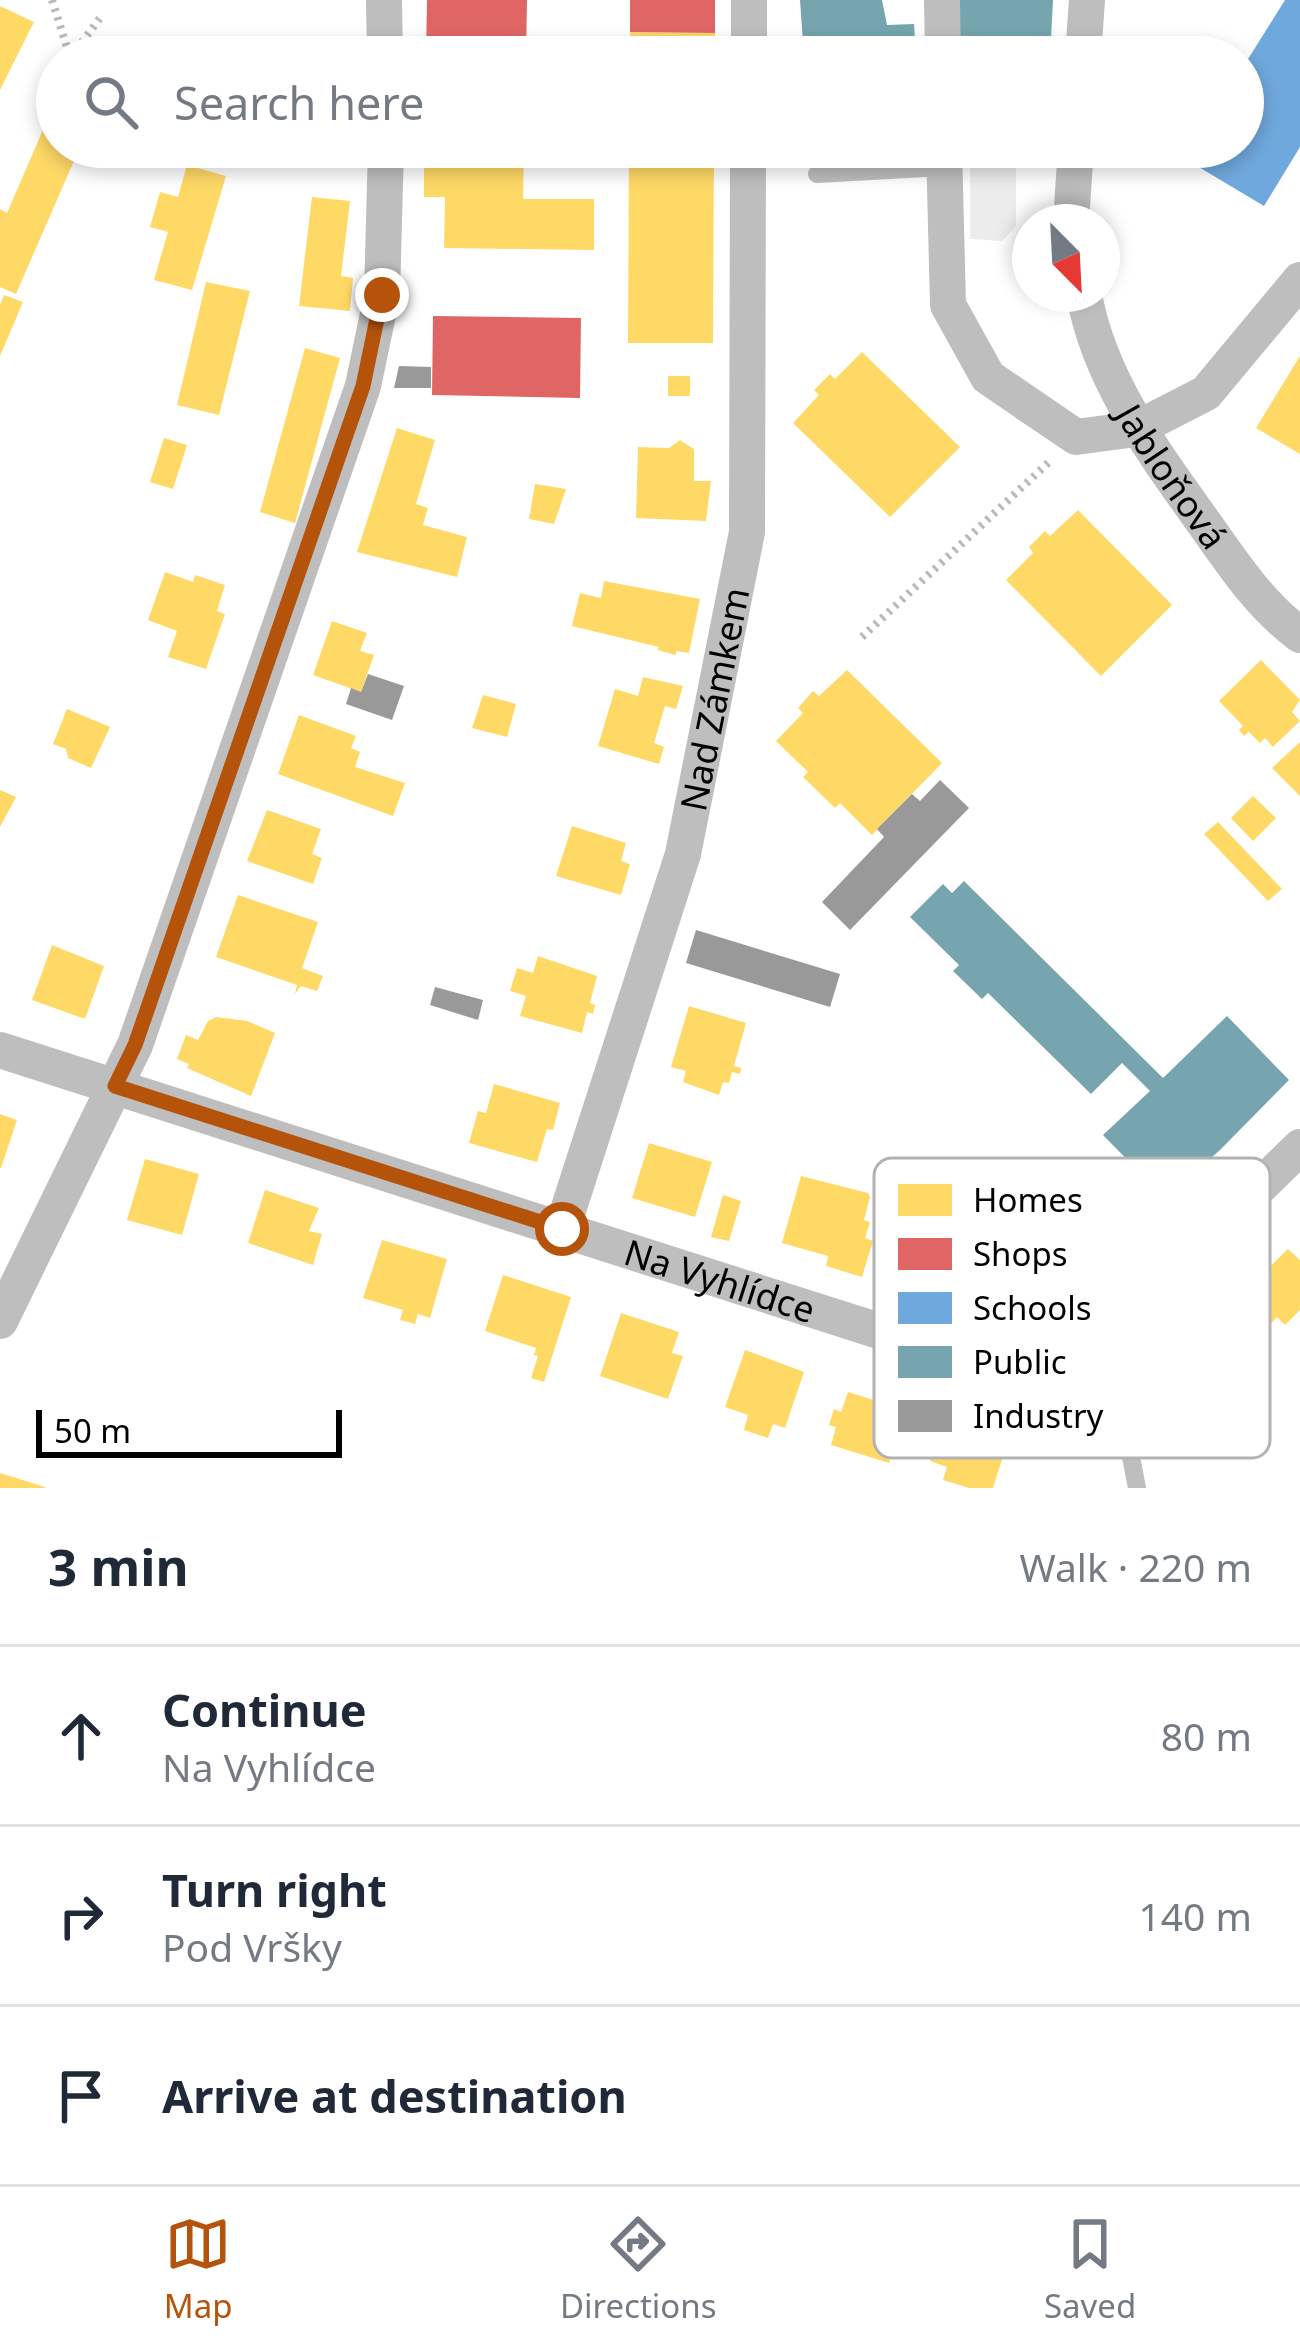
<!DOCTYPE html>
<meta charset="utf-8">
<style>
:root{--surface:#fff;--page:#f2f2f3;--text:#1f2937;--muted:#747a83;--line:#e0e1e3;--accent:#b45309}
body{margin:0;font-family:"Noto Sans",sans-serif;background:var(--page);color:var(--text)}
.compass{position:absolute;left:1012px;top:204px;width:108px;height:108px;border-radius:50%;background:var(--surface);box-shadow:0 6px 18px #0003;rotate:156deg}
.scale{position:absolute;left:36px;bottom:30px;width:306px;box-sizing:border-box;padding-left:12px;border:6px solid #000;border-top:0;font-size:33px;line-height:42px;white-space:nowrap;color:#000;-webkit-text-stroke:9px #fff;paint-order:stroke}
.stop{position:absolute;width:36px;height:36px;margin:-27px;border:9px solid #b45309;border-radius:50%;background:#fff}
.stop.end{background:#b45309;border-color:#fff;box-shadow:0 3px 12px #0008}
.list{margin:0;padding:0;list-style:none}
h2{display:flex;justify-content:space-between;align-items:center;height:156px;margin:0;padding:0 48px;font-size:51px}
h2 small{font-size:39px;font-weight:400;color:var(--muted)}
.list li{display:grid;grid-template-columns:78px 1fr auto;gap:36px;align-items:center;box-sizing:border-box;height:180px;padding:0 48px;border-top:3px solid var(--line)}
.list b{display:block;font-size:45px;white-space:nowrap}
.list p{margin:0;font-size:39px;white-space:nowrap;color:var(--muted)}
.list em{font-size:39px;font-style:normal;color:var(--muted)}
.icon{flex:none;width:66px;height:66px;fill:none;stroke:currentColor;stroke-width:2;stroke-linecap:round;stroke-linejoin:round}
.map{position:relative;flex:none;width:1300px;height:1488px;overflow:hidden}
.search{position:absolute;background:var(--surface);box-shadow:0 6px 18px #0003;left:36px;right:36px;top:36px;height:132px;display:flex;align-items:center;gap:30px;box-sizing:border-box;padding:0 42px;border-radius:66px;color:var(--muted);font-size:45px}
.sheet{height:696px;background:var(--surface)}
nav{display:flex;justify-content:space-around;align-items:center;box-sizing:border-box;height:168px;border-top:3px solid var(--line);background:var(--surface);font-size:33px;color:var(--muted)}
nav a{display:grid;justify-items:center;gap:6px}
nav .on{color:var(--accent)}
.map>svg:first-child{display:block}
</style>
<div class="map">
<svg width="1300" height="1488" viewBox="0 0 1300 1488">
<rect width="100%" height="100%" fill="#fff"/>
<path fill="#ececec" d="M 970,147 L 1016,147 L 1016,226 L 1002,241 L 970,239 Z"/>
<path fill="#ffd966" d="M 0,6 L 34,22 L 0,90 Z
M 630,32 L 715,33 L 715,57 L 630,57 Z
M 52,109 L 57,112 L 57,147 L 80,147 L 16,294 L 0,287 L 0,209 L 7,213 Z
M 424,147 L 524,148 L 523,199 L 594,199 L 594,250 L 444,248 L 445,197 L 424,197 Z
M 629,147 L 714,147 L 713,343 L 628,343 Z
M 187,165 L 226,176 L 192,290 L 154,280 L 168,232 L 150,227 L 160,192 L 178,197 Z
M 312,197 L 350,201 L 341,276 L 353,278 L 350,311 L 299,306 Z
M 206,282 L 250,291 L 219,415 L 177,405 Z
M 4,295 L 23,302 L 0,356 L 0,305 Z
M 305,348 L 340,358 L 295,523 L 260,512 Z
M 862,352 L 960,447 L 890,517 L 793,423 L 819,395 L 814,390 L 830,374 L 835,379 Z
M 1300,356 L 1300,454 L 1256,428 Z
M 668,376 L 690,376 L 690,396 L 668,396 Z
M 397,428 L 435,440 L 416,504 L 428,508 L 423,525 L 467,537 L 457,577 L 357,552 Z
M 164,438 L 187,445 L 173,489 L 150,482 Z
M 680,440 L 694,449 L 694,481 L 711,481 L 706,521 L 636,518 L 638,447 L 669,448 Z
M 535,484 L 566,489 L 554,524 L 529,519 Z
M 1078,510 L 1172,605 L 1101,676 L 1006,580 L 1033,553 L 1029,547 L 1045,531 L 1050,536 Z
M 165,572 L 193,582 L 195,575 L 225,585 L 217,611 L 225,614 L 206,669 L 168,657 L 177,631 L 148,620 Z
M 604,581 L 700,599 L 689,653 L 676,651 L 676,655 L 657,650 L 659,647 L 572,626 L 580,593 L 601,598 Z
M 332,621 L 367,633 L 360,651 L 374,655 L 361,692 L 313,675 Z
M 1261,660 L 1300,700 L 1292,712 L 1300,721 L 1273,747 L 1265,738 L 1260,743 L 1249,732 L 1244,736 L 1239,730 L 1243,726 L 1219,701 Z
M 847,670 L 942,763 L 872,835 L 840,803 L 835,808 L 803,777 L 808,772 L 776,741 L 803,713 L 798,708 L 813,691 L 819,696 Z
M 643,677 L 683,686 L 676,709 L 665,706 L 654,743 L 664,747 L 659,764 L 598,746 L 615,689 L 638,696 Z
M 483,695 L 516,704 L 507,737 L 472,728 Z
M 67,709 L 110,727 L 91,768 L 68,758 L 66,749 L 53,744 Z
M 299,715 L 356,736 L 351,748 L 360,752 L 355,767 L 405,783 L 393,816 L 278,774 Z
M 1300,742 L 1300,796 L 1272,768 Z
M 0,790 L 16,797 L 0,827 Z
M 1253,796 L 1276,818 L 1253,841 L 1231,818 Z
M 267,810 L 321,829 L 312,854 L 322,858 L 313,884 L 247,861 Z
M 1218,822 L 1282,889 L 1268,901 L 1204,834 Z
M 572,826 L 626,843 L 621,861 L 630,864 L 621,895 L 556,876 Z
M 238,895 L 318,922 L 302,968 L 323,976 L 317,991 L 301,986 L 295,994 L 297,985 L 216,957 Z
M 52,945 L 104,966 L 85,1019 L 32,1000 Z
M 538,956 L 597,976 L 590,1003 L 595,1005 L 593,1014 L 587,1012 L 582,1033 L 520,1016 L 526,996 L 510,991 L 517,968 L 533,973 Z
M 689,1006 L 746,1023 L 734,1066 L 741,1068 L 740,1074 L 732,1072 L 729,1083 L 723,1082 L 719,1095 L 683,1082 L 686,1071 L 671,1067 Z
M 216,1017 L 247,1021 L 275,1033 L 251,1096 L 187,1068 L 189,1064 L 177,1059 L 186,1035 L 198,1040 L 208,1021 Z
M 494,1084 L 560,1103 L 553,1130 L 547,1129 L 537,1162 L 469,1143 L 478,1111 L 486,1113 Z
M 0,1114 L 17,1120 L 1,1168 L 0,1168 Z
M 649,1143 L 712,1162 L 695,1217 L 632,1198 Z
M 145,1159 L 199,1174 L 182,1235 L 127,1220 Z
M 801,1176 L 868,1193 L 870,1197 L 864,1220 L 870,1222 L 865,1238 L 873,1241 L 862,1277 L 826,1266 L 828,1256 L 782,1243 Z
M 265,1190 L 319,1208 L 309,1231 L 322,1234 L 313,1265 L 248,1243 Z
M 723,1195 L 741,1201 L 729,1241 L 711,1237 Z
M 382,1240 L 447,1259 L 430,1318 L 418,1314 L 415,1324 L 400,1320 L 403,1310 L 363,1298 Z
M 1288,1249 L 1300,1260 L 1300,1310 L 1285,1325 L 1277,1317 L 1269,1325 L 1257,1313 L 1265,1305 L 1249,1287 Z
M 503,1275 L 571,1297 L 544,1382 L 531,1378 L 538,1356 L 534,1355 L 536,1348 L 485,1331 Z
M 621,1313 L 679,1332 L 672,1353 L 683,1356 L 668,1399 L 600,1376 Z
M 745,1350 L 804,1372 L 785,1428 L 773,1424 L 768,1438 L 744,1430 L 748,1415 L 725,1407 Z
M 848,1392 L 906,1410 L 889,1463 L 831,1445 L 836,1427 L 829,1425 L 834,1409 L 841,1412 Z
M 963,1416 L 1011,1431 L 993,1488 L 969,1488 L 943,1480 L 947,1467 L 930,1461 L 933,1450 L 928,1448 L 930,1441 L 940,1444 L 948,1418 L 962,1422 Z
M 0,1473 L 45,1487 L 45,1488 L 0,1488 Z"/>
<path fill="#e06666" d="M 427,0 L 527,0 L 526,57 L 426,57 Z
M 630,0 L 715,0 L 715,33 L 630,32 Z
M 433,316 L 581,318 L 580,398 L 432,395 Z"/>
<path fill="#6fa8dc" d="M 1285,0 L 1300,0 L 1300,147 L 1264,206 L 1187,160 L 1194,147 L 1243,147 L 1243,67 Z"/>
<path fill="#76a5af" d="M 800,0 L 882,0 L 887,25 L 914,24 L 916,54 L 804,57 Z
M 957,0 L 1053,0 L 1050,57 L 954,54 Z
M 964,881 L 1163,1078 L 1227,1016 L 1289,1080 L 1220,1150 L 1165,1198 L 1103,1135 L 1150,1091 L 1122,1063 L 1091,1094 L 988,993 L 982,999 L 953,971 L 959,965 L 910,917 L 943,884 L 952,893 Z"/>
<path fill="#999" d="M 399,366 L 431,367 L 431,388 L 394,388 Z
M 368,674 L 404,686 L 392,720 L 346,704 L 351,688 L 361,692 Z
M 940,780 L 969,808 L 850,930 L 822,902 L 884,837 L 877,829 L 912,794 L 920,801 Z
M 696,930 L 840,974 L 830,1007 L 686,963 Z
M 435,987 L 483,1000 L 478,1020 L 430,1005 Z"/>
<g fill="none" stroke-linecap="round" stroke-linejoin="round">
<path stroke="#b9b9b9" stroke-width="8" stroke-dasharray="3 6" stroke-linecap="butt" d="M 52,0 L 70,57
M 71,57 L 103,14
M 244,147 L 290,153 L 350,152
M 862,637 L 1049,462"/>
<path stroke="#bebebe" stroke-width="18" d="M 817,174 L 944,167
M 1105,1322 L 1137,1488"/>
<g stroke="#bebebe" stroke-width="36">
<path d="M 384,0 L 385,57"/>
<path d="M 942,0 L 943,57"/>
<path d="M 749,57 L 749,0"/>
<path d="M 1083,57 L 1087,0"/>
<path d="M 944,147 L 948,305 L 988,377 L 1076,437 L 1136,429 L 1206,393 L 1300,280"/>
<path d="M 1071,222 L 1076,147"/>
<path id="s1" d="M 1084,294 C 1099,380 1154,453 1204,523 C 1234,565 1258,603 1300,635"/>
<path id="s2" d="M 0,1050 L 876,1330 L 989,1342 L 1105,1322 L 1193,1252 L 1300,1147"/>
<path id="s3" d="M 562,1229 L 683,854 L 747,532 L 748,147"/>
<path d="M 0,1321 L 135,1045 L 363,386 L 382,295 L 386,147"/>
</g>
</g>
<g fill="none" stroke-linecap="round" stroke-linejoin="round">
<path stroke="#b45309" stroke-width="15" d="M 382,295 L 363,386 L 135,1045 L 115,1086 L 562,1229"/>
</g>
<g text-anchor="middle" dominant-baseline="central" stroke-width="12" stroke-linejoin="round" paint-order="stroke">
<g font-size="36" fill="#000" stroke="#fff">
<text stroke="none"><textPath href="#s1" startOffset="204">Jabloňová</textPath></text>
<text stroke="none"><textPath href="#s3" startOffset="552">Nad Zámkem</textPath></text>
<text stroke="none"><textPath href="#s2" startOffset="756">Na Vyhlídce</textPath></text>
</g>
</g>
<rect x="874" y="1158" width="396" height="300" rx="18" fill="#fff" stroke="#b2b2b2" stroke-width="3"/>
<rect x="898" y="1184" width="54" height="32" fill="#ffd966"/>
<rect x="898" y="1238" width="54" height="32" fill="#e06666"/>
<rect x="898" y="1292" width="54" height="32" fill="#6fa8dc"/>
<rect x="898" y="1346" width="54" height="32" fill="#76a5af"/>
<rect x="898" y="1400" width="54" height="32" fill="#999"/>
<g font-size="33" fill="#000">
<text x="973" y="1212">Homes</text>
<text x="973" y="1266">Shops</text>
<text x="973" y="1320">Schools</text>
<text x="973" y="1374">Public</text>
<text x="973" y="1428">Industry</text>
</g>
</svg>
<svg class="compass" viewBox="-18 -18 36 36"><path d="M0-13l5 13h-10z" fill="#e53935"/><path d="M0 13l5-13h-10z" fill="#747a83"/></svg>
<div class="scale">50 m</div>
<div class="stop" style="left:562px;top:1229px"></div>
<div class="stop end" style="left:382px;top:295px"></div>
<div class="search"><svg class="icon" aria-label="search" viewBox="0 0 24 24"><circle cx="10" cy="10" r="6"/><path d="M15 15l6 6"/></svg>Search here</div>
</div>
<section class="sheet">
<h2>3 min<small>Walk · 220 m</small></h2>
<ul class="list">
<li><svg class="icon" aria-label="ahead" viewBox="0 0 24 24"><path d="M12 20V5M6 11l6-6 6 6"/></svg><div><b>Continue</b><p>Na Vyhlídce</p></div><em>80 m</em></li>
<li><svg class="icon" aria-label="right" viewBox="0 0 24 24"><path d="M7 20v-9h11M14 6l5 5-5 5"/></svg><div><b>Turn right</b><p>Pod Vršky</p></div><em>140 m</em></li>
<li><svg class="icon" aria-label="arrive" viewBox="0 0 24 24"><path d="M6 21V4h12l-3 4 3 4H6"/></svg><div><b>Arrive at destination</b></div></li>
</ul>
</section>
<nav>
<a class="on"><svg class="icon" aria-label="map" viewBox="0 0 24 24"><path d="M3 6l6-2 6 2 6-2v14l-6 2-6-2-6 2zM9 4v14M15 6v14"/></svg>Map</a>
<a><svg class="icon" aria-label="directions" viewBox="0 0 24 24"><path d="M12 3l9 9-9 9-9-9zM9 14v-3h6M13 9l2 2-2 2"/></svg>Directions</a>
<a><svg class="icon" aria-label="saved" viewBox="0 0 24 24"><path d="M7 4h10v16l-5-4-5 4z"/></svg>Saved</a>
</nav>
